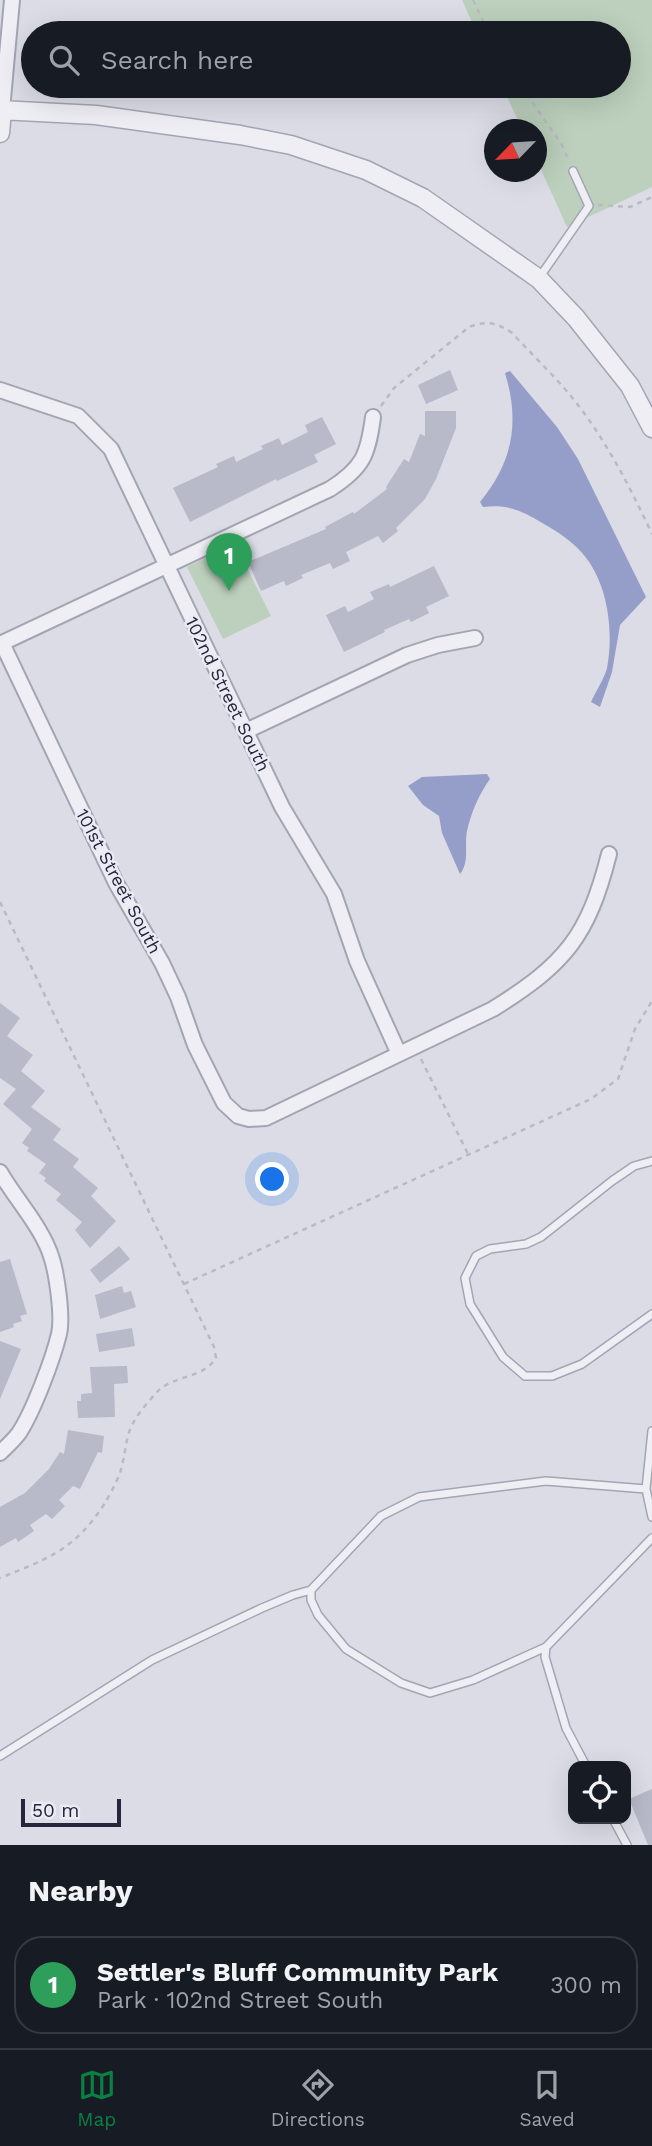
<!DOCTYPE html>
<meta charset="utf-8">
<style>
:root{--surface:#171b24;--page:#242831;--text:#f1f3f6;--muted:#9ea1a6;--line:#363941;--accent:#0b8043}
body{margin:0;font-family:"Work Sans",sans-serif;background:var(--page);color:var(--text)}
.controls{position:absolute;right:21px;bottom:21px;display:grid;overflow:hidden;border-radius:14px;box-shadow:0 7px 28px #0002}
.controls button{width:63px;height:63px;display:grid;place-items:center;padding:0;border:0;border-bottom:2px solid var(--line);background:var(--surface);color:var(--text);font:35px sans-serif}
.compass{position:absolute;left:484px;top:119px;width:63px;height:63px;border-radius:50%;background:var(--surface);box-shadow:0 7px 28px #0002;rotate:245deg}
.scale{position:absolute;left:21px;bottom:18px;width:100px;box-sizing:border-box;padding-left:7px;border:4px solid #25263c;border-top:0;font-size:19px;line-height:24px;white-space:nowrap;color:#25263c;-webkit-text-stroke:5px #eaebf4;paint-order:stroke}
.you{position:absolute;left:273px;top:1180px;width:24px;height:24px;margin:-18px;border:5px solid #fff;border-radius:50%;background:#1a73e8;box-shadow:0 0 0 10px #1a73e833}
.badge{display:grid;place-items:center;width:46px;height:46px;border-radius:50%;background:var(--accent);color:#fff;font-size:23px;font-weight:700}
.pin{position:absolute;translate:-50% -58px;filter:drop-shadow(0 2px 4px #0008)}
.pin::after{content:'';position:absolute;top:37px;width:24px;height:21px;background:inherit;clip-path:polygon(0 0,100% 0,50% 100%)}
.list{margin:0;padding:0;list-style:none}
h2{display:flex;justify-content:space-between;align-items:center;height:91px;margin:0;padding:0 28px;font-size:30px}
h2 small{font-size:23px;font-weight:400;color:var(--muted)}
.list li{display:grid;grid-template-columns:46px 1fr auto;gap:21px;align-items:center;box-sizing:border-box;height:98px;margin:0 14px 14px;padding:0 14px;border:2px solid var(--line);border-radius:28px}
.list b{display:block;font-size:26px;white-space:nowrap}
.list p{margin:0;font-size:23px;white-space:nowrap;color:var(--muted)}
.list em{font-size:23px;font-style:normal;color:var(--muted)}
.icon{flex:none;width:38px;height:38px;fill:none;stroke:currentColor;stroke-width:2;stroke-linecap:round;stroke-linejoin:round}
.map{position:relative;flex:none;width:652px;height:1845px;overflow:hidden}
.search{position:absolute;background:var(--surface);box-shadow:0 7px 28px #0002;left:21px;right:21px;top:21px;height:77px;display:flex;align-items:center;gap:18px;box-sizing:border-box;padding:0 24px;border-radius:38px;color:var(--muted);font-size:26px}
.sheet{height:203px;background:var(--surface)}
nav{display:flex;justify-content:space-around;align-items:center;box-sizing:border-box;height:98px;border-top:2px solid var(--line);background:var(--surface);font-size:19px;color:var(--muted)}
nav a{display:grid;justify-items:center;gap:4px}
nav .on{color:var(--accent)}
.map>svg:first-child{display:block}
</style>
<div class="map">
<svg width="652" height="1845" viewBox="0 0 652 1845">
<rect width="100%" height="100%" fill="#dbdce6"/>
<path fill="#bcd0bd" d="M 462,0 L 652,0 L 652,187 L 567,227 L 537,161 L 536,130 L 522,129 L 502,86 L 619,86 L 619,33 L 477,33 Z
M 235,544 L 271,616 L 223,639 L 187,567 Z"/>
<path fill="#959ec8" d="M 510,371 L 557,427 L 578,459 L 646,597 L 620,625 L 612,672 L 600,707 L 591,702 C 596,691 604,679 607,668 C 614,631 608,583 583,554 C 572,541 558,532 544,524 C 522,511 509,504 483,507 L 480,502 C 513,462 520,422 505,373 Z
M 487,774 L 490,779 C 479,794 471,813 467,831 C 464,846 470,861 460,874 L 442,833 L 439,816 L 423,805 L 408,786 L 422,777 Z"/>
<path fill="#b8b9c9" d="M 450,370 L 458,390 L 426,404 L 418,385 Z
M 425,411 L 456,411 L 456,428 L 436,479 L 425,499 L 396,528 L 398,531 L 383,543 L 378,536 L 346,552 L 350,561 L 333,569 L 330,563 L 301,575 L 303,578 L 286,586 L 284,581 L 261,591 L 248,562 L 326,529 L 325,527 L 353,512 L 354,514 L 387,489 L 386,487 L 404,459 L 409,462 L 420,434 L 425,436 Z
M 322,417 L 336,444 L 314,455 L 318,462 L 277,481 L 276,479 L 190,522 L 173,488 L 218,467 L 216,464 L 234,456 L 236,462 L 263,449 L 261,446 L 279,438 L 282,445 L 308,432 L 305,425 Z
M 434,566 L 449,596 L 426,607 L 429,613 L 411,622 L 409,619 L 384,630 L 385,632 L 344,652 L 326,615 L 345,606 L 348,612 L 374,599 L 370,592 L 389,584 L 390,587 Z
M 0,1003 L 20,1018 L 7,1036 L 33,1055 L 21,1071 L 45,1091 L 31,1107 L 61,1129 L 53,1140 L 79,1159 L 73,1167 L 98,1188 L 91,1196 L 116,1221 L 90,1248 L 75,1230 L 82,1222 L 56,1200 L 61,1194 L 44,1181 L 46,1178 L 39,1173 L 46,1164 L 27,1151 L 29,1148 L 22,1143 L 32,1129 L 3,1104 L 16,1089 L 0,1078 Z
M 119,1246 L 130,1259 L 100,1283 L 90,1270 Z
M 10,1259 L 27,1314 L 20,1316 L 22,1321 L 13,1324 L 14,1327 L 0,1332 L 0,1262 Z
M 122,1286 L 124,1293 L 131,1291 L 136,1307 L 100,1319 L 95,1295 Z
M 132,1328 L 135,1346 L 99,1352 L 96,1334 Z
M 0,1341 L 21,1349 L 0,1399 Z
M 127,1366 L 128,1383 L 114,1384 L 115,1417 L 78,1418 L 77,1401 L 81,1401 L 81,1394 L 92,1393 L 90,1367 Z
M 68,1430 L 104,1436 L 102,1453 L 98,1452 L 80,1489 L 73,1486 L 59,1500 L 65,1506 L 52,1519 L 46,1514 L 30,1525 L 34,1531 L 18,1542 L 16,1538 L 0,1547 L 0,1507 L 25,1493 L 49,1469 L 60,1452 L 64,1454 Z
M 652,1789 L 652,1845 L 648,1845 L 629,1799 Z"/>
<g fill="none" stroke-linecap="round" stroke-linejoin="round">
<defs>
<path id="service" d="M 539,278 L 589,206 L 573,171
M 652,1161 L 634,1166 L 612,1181 L 541,1237 L 526,1244 L 490,1249 L 476,1256 L 465,1278 L 470,1304 L 503,1357 L 525,1376 L 552,1376 L 582,1364 L 652,1314
M 652,1431 L 646,1489 L 652,1517
M 546,1647 L 473,1680 L 430,1693 L 401,1683 L 346,1649 L 318,1615 L 311,1600 L 311,1590 L 381,1516 L 419,1497 L 546,1481 L 646,1489
M 0,1756 L 152,1660 L 262,1608 L 293,1595 L 311,1590
M 586,1766 L 566,1728 L 545,1657 L 546,1647 L 652,1538
M 613,1819 L 627,1845"/>
<path id="minor" d="M 2,110 L 12,0
M 0,390 L 78,416 L 111,449 L 282,807 L 334,894 L 357,961 L 399,1054
M 2,643 L 116,883 L 162,963 L 178,997 L 195,1045 L 224,1103 L 238,1116 L 249,1119 L 266,1118 L 493,1009 C 565,964 588,937 609,854
M 0,644 L 330,489 C 363,468 368,455 373,417
M 246,731 L 407,655 L 438,645 L 475,638
M 0,1172 C 16,1200 43,1228 52,1259 C 57,1276 63,1317 59,1334 C 53,1359 33,1412 19,1433 C 14,1440 6,1447 0,1453"/>
<path id="tertiary" d="M 0,110 L 96,115 L 240,135 L 291,145 L 366,170 L 423,198 L 539,279 L 576,318 L 630,386 L 652,428
M 0,133 L 2,110"/>
</defs>
<use href="#service" stroke="#a4a5b3" stroke-width="10"/>
<use href="#minor" stroke="#a4a5b3" stroke-width="18"/>
<use href="#tertiary" stroke="#a4a5b3" stroke-width="21"/>
<path stroke="#babac4" stroke-width="2.5" stroke-dasharray="5 5" stroke-linecap="butt" d="M 473,0 L 489,33
M 521,86 L 562,145 L 569,161
M 598,205 L 630,207 L 652,197
M 381,406 L 394,388 L 469,327 C 486,320 498,323 512,333 C 530,352 548,370 565,389 C 602,432 628,483 652,534
M 0,902 L 214,1347 L 216,1358 C 203,1379 173,1375 157,1392 C 147,1403 131,1421 128,1436 C 125,1448 124,1460 120,1473 C 116,1484 109,1496 103,1506 C 74,1550 47,1559 0,1578
M 421,1059 L 469,1156
M 184,1284 L 591,1099 L 618,1079 L 635,1029 L 652,1001"/>
<use href="#service" stroke="#eeeef4" stroke-width="7"/>
<use href="#minor" stroke="#eeeef4" stroke-width="14"/>
<use href="#tertiary" stroke="#eeeef4" stroke-width="18"/>
</g>
<g text-anchor="middle" dominant-baseline="central" stroke-width="5" stroke-linejoin="round" paint-order="stroke">
<g font-size="18" fill="#25263c" stroke="#eaebf4">
<text transform="translate(228 694) rotate(64)">102nd Street South</text>
<text transform="translate(119 881) rotate(62)">101st Street South</text>
</g>
</g>
</svg>
<div class="controls">
<button><svg class="icon" aria-label="locate" viewBox="0 0 24 24"><circle cx="12" cy="12" r="6"/><path d="M12 2v4M12 18v4M2 12h4M18 12h4"/></svg></button>
</div>
<svg class="compass" viewBox="-18 -18 36 36"><path d="M0-13l5 13h-10z" fill="#e53935"/><path d="M0 13l5-13h-10z" fill="#9ea1a6"/></svg>
<div class="scale">50 m</div>
<div class="you"></div>
<div class="pin badge" style="left:229px;top:591px;background:#2e9e5b">1</div>
<div class="search"><svg class="icon" aria-label="search" viewBox="0 0 24 24"><circle cx="10" cy="10" r="6"/><path d="M15 15l6 6"/></svg>Search here</div>
</div>
<section class="sheet">
<h2>Nearby<small></small></h2>
<ul class="list">
<li><span class="badge" style="background:#2e9e5b">1</span><div><b>Settler's Bluff Community Park</b><p>Park · 102nd Street South</p></div><em>300 m</em></li>
</ul>
</section>
<nav>
<a class="on"><svg class="icon" aria-label="map" viewBox="0 0 24 24"><path d="M3 6l6-2 6 2 6-2v14l-6 2-6-2-6 2zM9 4v14M15 6v14"/></svg>Map</a>
<a><svg class="icon" aria-label="directions" viewBox="0 0 24 24"><path d="M12 3l9 9-9 9-9-9zM9 14v-3h6M13 9l2 2-2 2"/></svg>Directions</a>
<a><svg class="icon" aria-label="saved" viewBox="0 0 24 24"><path d="M7 4h10v16l-5-4-5 4z"/></svg>Saved</a>
</nav>
